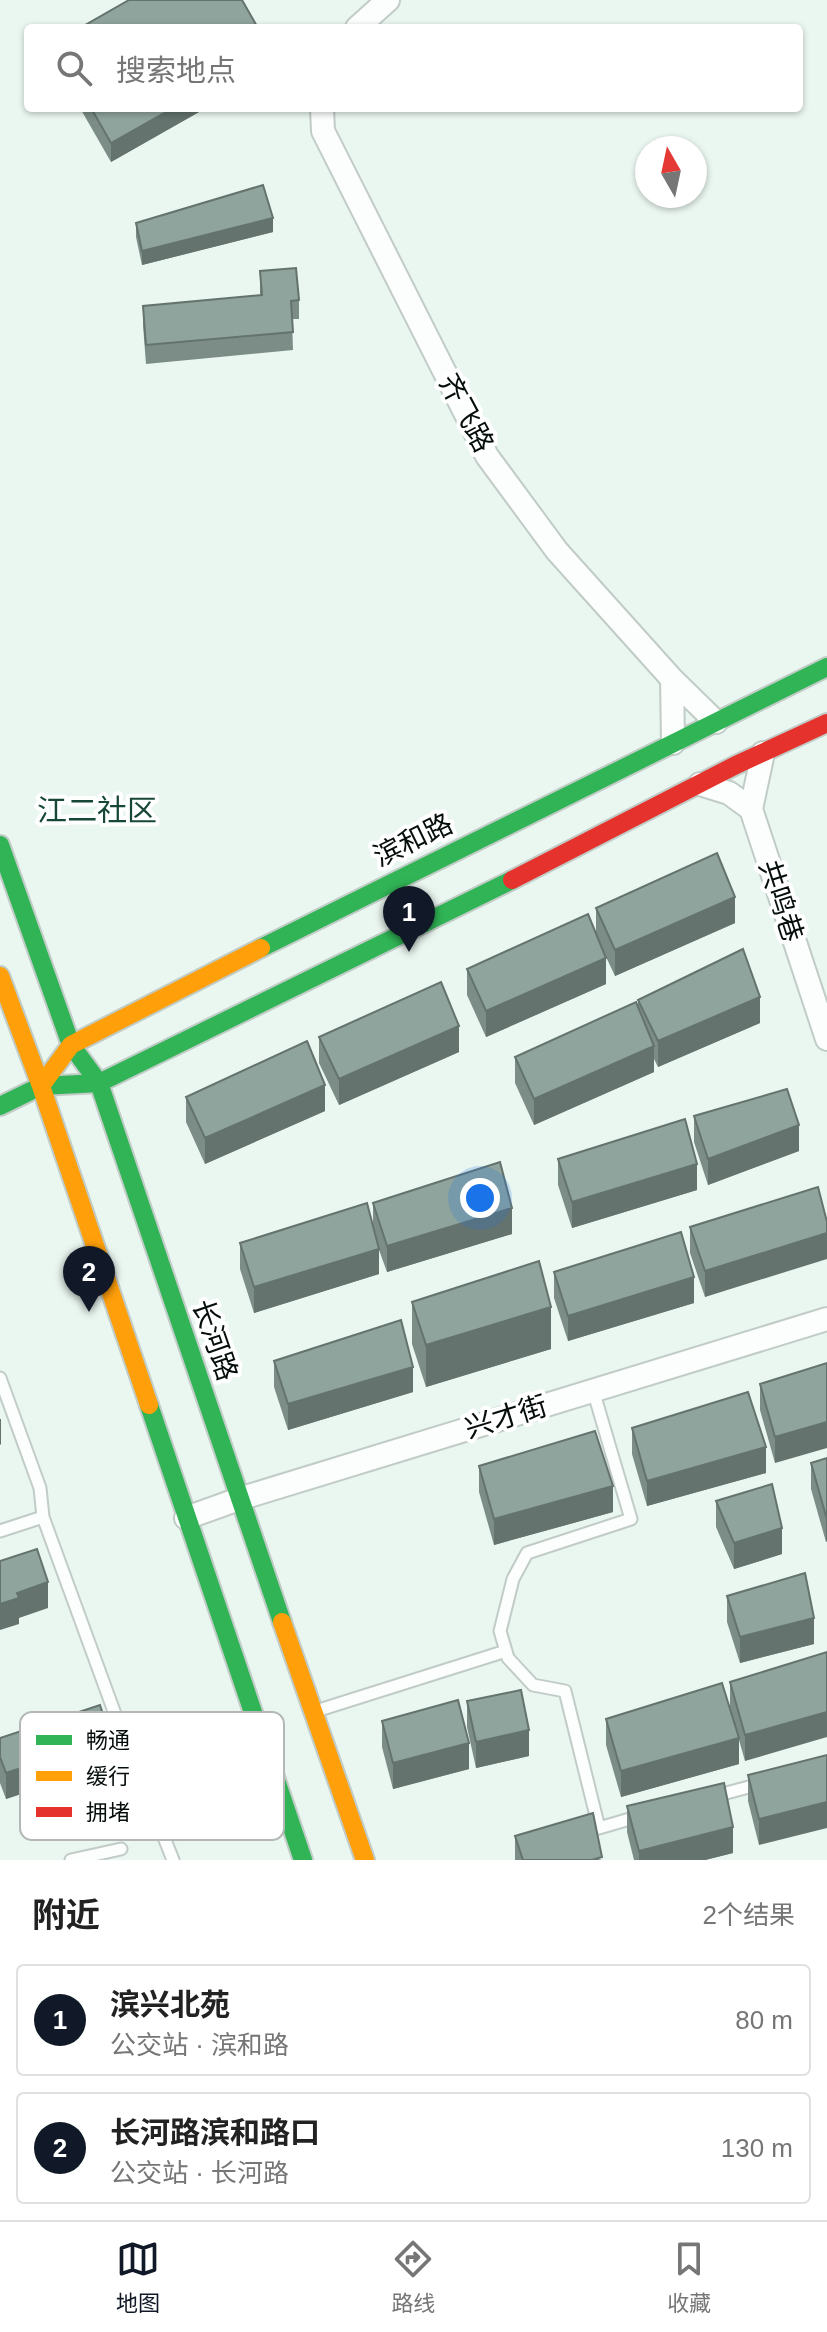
<!DOCTYPE html>
<html lang="zh">
<meta charset="utf-8">
<style>
:root{--surface:#fff;--page:#f6f6f6;--text:#222;--muted:#767676;--line:#e0e0e0;--accent:#111827}
body{margin:0;font-family:Helvetica,"Noto Sans SC",sans-serif;background:var(--page);color:var(--text)}
.compass{position:absolute;left:635px;top:136px;width:72px;height:72px;border-radius:50%;background:var(--surface);box-shadow:0 2px 6px #0004;rotate:351deg}
.you{position:absolute;left:480px;top:1198px;width:28px;height:28px;margin:-20px;border:6px solid #fff;border-radius:50%;background:#1a73e8;box-shadow:0 0 0 12px #1a73e833}
.badge{display:grid;place-items:center;width:52px;height:52px;border-radius:50%;background:var(--accent);color:#fff;font-size:26px;font-weight:700}
.pin{position:absolute;translate:-50% -66px;filter:drop-shadow(0 2px 4px #0008)}
.pin::after{content:'';position:absolute;top:42px;width:28px;height:24px;background:inherit;clip-path:polygon(0 0,100% 0,50% 100%)}
.list{margin:0;padding:0;list-style:none}
h2{display:flex;justify-content:space-between;align-items:center;height:104px;margin:0;padding:0 32px;font-size:34px}
h2 small{font-size:26px;font-weight:400;color:var(--muted)}
.list li{display:grid;grid-template-columns:52px 1fr auto;gap:24px;align-items:center;box-sizing:border-box;height:112px;margin:0 16px 16px;padding:0 16px;border:2px solid var(--line);border-radius:8px}
.list b{display:block;font-size:30px;white-space:nowrap}
.list p{margin:0;font-size:26px;white-space:nowrap;color:var(--muted)}
.list em{font-size:26px;font-style:normal;color:var(--muted)}
.icon{flex:none;width:44px;height:44px;fill:none;stroke:currentColor;stroke-width:2;stroke-linecap:round;stroke-linejoin:round}
.map{position:relative;flex:none;width:827px;height:1860px;overflow:hidden}
.search{position:absolute;background:var(--surface);box-shadow:0 2px 6px #0004;left:24px;right:24px;top:24px;height:88px;display:flex;align-items:center;gap:20px;box-sizing:border-box;padding:0 28px;border-radius:8px;color:var(--muted);font-size:30px}
.sheet{height:360px;background:var(--surface)}
nav{display:flex;justify-content:space-around;align-items:center;box-sizing:border-box;height:112px;border-top:2px solid var(--line);background:var(--surface);font-size:22px;color:var(--muted)}
nav a{display:grid;justify-items:center;gap:4px}
nav .on{color:var(--accent)}
.map>svg:first-child{display:block}
</style>
<div class="map">
<svg width="827" height="1860" viewBox="0 0 827 1860">
<rect width="100%" height="100%" fill="#eaf6f0"/>
<g fill="none" stroke-linecap="round" stroke-linejoin="round">
<defs>
<path id="lane" d="M 0,1378 L 40,1488 L 43,1517 L 115,1714 L 173,1860
M 593,1390 L 631,1519 L 527,1553 L 513,1579 L 500,1631 L 508,1658 L 533,1685 L 565,1691 L 599,1828 L 640,1816
M 0,1531 L 43,1517
M 316,1711 L 506,1651
M 715,1796 L 760,1784
M 71,1860 L 121,1849"/>
<path id="street" d="M 357,28 L 388,0
M 322,108 L 323,131 L 487,456 L 557,551 L 672,679 L 716,722
M 672,679 L 673,743
M 763,753 L 751,809 L 827,1039
M 700,784 L 729,793 L 751,809
M 186,1518 L 239,1499 L 827,1319"/>
<path id="fast" d="M 0,845 L 71,1045 L 99,1083 L 282,1622
M 261,948 L 827,667
M 0,1106 L 41,1086 L 99,1083 L 512,880
M 149,1405 L 303,1860"/>
<path id="slow" d="M 0,976 L 41,1086 L 149,1405
M 41,1086 L 71,1045 L 261,948
M 282,1622 L 365,1860"/>
<path id="jam" d="M 512,880 L 736,765 L 827,723"/>
</defs>
<use href="#lane" stroke="#c1ccc7" stroke-width="15"/>
<use href="#street" stroke="#c1ccc7" stroke-width="26"/>
<use href="#fast" stroke="#c1ccc7" stroke-width="22"/>
<use href="#slow" stroke="#c1ccc7" stroke-width="22"/>
<use href="#jam" stroke="#c1ccc7" stroke-width="22"/>
<use href="#lane" stroke="#fcfefd" stroke-width="11"/>
<use href="#street" stroke="#fcfefd" stroke-width="22"/>
<use href="#fast" stroke="#30b455" stroke-width="18"/>
<use href="#slow" stroke="#ff9f0a" stroke-width="18"/>
<use href="#jam" stroke="#e5322d" stroke-width="18"/>
</g>
<path fill="#7b8d86" d="M 80,108 L 206,108 L 111,162 Z
M 136,223 L 273,232 L 142,265 L 136,237 Z
M 260,271 L 299,300 L 299,319 L 292,319 L 293,350 L 146,364 L 143,325 L 143,306 L 260,296 Z
M 596,908 L 735,923 L 615,976 L 599,942 L 606,984 L 486,1037 L 467,995 L 467,969 L 596,933 Z
M 638,1000 L 760,1023 L 658,1067 L 654,1059 L 654,1072 L 534,1125 L 515,1083 L 515,1057 L 638,1006 Z
M 319,1037 L 459,1052 L 339,1105 L 319,1063 Z
M 186,1097 L 325,1111 L 205,1164 L 186,1122 Z
M 694,1116 L 799,1151 L 708,1185 L 694,1142 Z
M 558,1159 L 697,1190 L 572,1228 L 558,1185 Z
M 373,1203 L 512,1234 L 387,1272 L 379,1250 L 379,1274 L 254,1313 L 240,1269 L 240,1243 L 373,1222 Z
M 827,1222 L 705,1297 L 690,1253 L 690,1227 Z
M 554,1272 L 694,1303 L 568,1341 L 554,1298 Z
M 412,1302 L 551,1349 L 426,1387 L 412,1344 Z
M 274,1361 L 413,1392 L 288,1430 L 274,1387 Z
M 827,1363 L 775,1463 L 760,1410 L 760,1384 Z
M 632,1428 L 766,1473 L 647,1506 L 632,1454 Z
M 827,1458 L 827,1541 L 826,1542 L 811,1489 L 811,1463 Z
M 479,1466 L 613,1512 L 494,1545 L 479,1492 Z
M 716,1501 L 782,1554 L 734,1569 L 716,1527 Z
M 727,1596 L 814,1644 L 740,1663 L 727,1622 Z
M 827,1652 L 745,1761 L 739,1740 L 739,1764 L 621,1797 L 606,1745 L 606,1719 L 730,1708 L 730,1682 Z
M 467,1701 L 529,1756 L 476,1768 L 467,1727 Z
M 382,1721 L 469,1769 L 393,1789 L 382,1747 Z
M 0,1738 L 111,1764 L 81,1774 L 81,1780 L 44,1792 L 42,1787 L 6,1799 L 0,1783 Z
M 827,1755 L 759,1845 L 748,1801 L 748,1775 Z
M 627,1806 L 733,1853 L 705,1860 L 634,1860 L 627,1832 Z
M 515,1836 L 602,1860 L 515,1860 Z"/>
<path fill="#64736d" d="M 173,108 L 206,108 L 111,162 L 111,143 Z
M 273,218 L 273,232 L 142,265 L 142,251 Z
M 735,897 L 735,923 L 615,976 L 615,950 Z
M 606,958 L 606,984 L 486,1037 L 486,1011 Z
M 760,997 L 760,1023 L 658,1067 L 658,1041 Z
M 459,1026 L 459,1052 L 339,1105 L 339,1079 Z
M 654,1046 L 654,1072 L 534,1125 L 534,1099 Z
M 325,1085 L 325,1111 L 205,1164 L 205,1138 Z
M 799,1125 L 799,1151 L 708,1185 L 708,1159 Z
M 697,1164 L 697,1190 L 572,1228 L 572,1202 Z
M 512,1208 L 512,1234 L 387,1272 L 387,1246 Z
M 827,1233 L 827,1259 L 705,1297 L 705,1271 Z
M 379,1249 L 379,1274 L 254,1313 L 254,1287 Z
M 694,1277 L 694,1303 L 568,1341 L 568,1316 Z
M 551,1307 L 551,1349 L 426,1387 L 426,1345 Z
M 413,1367 L 413,1392 L 288,1430 L 288,1404 Z
M 0,1419 L 1,1419 L 1,1444 L 0,1445 Z
M 827,1422 L 827,1448 L 775,1463 L 775,1437 Z
M 766,1447 L 766,1473 L 647,1506 L 647,1481 Z
M 613,1486 L 613,1512 L 494,1545 L 494,1519 Z
M 827,1515 L 827,1541 L 826,1542 L 826,1516 Z
M 782,1528 L 782,1554 L 734,1569 L 734,1543 Z
M 48,1582 L 48,1608 L 19,1618 L 19,1624 L 0,1630 L 0,1604 L 17,1593 Z
M 814,1618 L 814,1644 L 740,1663 L 740,1637 Z
M 827,1712 L 827,1737 L 745,1761 L 745,1735 Z
M 529,1730 L 529,1756 L 476,1768 L 476,1742 Z
M 111,1738 L 111,1764 L 81,1774 L 81,1780 L 44,1792 L 44,1766 L 79,1749 Z
M 739,1738 L 739,1764 L 621,1797 L 621,1771 Z
M 469,1743 L 469,1769 L 393,1789 L 393,1763 Z
M 42,1761 L 42,1787 L 6,1799 L 6,1773 Z
M 827,1802 L 827,1828 L 759,1845 L 759,1819 Z
M 733,1827 L 733,1853 L 705,1860 L 639,1860 L 639,1851 Z"/>
<path fill="#8fa49c" stroke="#64736d" stroke-width="2" d="M 129,0 L 242,0 L 258,28 L 80,28 Z
M 91,108 L 173,108 L 111,143 Z
M 263,185 L 273,218 L 142,251 L 136,223 Z
M 296,268 L 299,300 L 291,301 L 293,332 L 146,345 L 143,306 L 262,295 L 260,271 Z
M 717,853 L 735,897 L 615,950 L 596,908 Z
M 588,914 L 606,958 L 486,1011 L 467,969 Z
M 743,949 L 760,997 L 658,1041 L 638,1000 Z
M 441,982 L 459,1026 L 339,1079 L 319,1037 Z
M 636,1002 L 654,1046 L 534,1099 L 515,1057 Z
M 307,1041 L 325,1085 L 205,1138 L 186,1097 Z
M 787,1089 L 799,1125 L 708,1159 L 694,1116 Z
M 685,1119 L 697,1164 L 572,1202 L 558,1159 Z
M 500,1162 L 512,1208 L 387,1246 L 373,1203 Z
M 818,1187 L 827,1222 L 827,1233 L 705,1271 L 690,1227 Z
M 367,1203 L 379,1249 L 254,1287 L 240,1243 Z
M 681,1232 L 694,1277 L 568,1316 L 554,1272 Z
M 539,1261 L 551,1307 L 426,1345 L 412,1302 Z
M 401,1320 L 413,1367 L 288,1404 L 274,1361 Z
M 827,1363 L 827,1422 L 775,1437 L 760,1384 Z
M 748,1392 L 766,1447 L 647,1481 L 632,1428 Z
M 595,1431 L 613,1486 L 494,1519 L 479,1466 Z
M 827,1458 L 827,1515 L 826,1516 L 811,1463 Z
M 772,1484 L 782,1528 L 734,1543 L 716,1501 Z
M 37,1549 L 48,1582 L 17,1593 L 19,1598 L 0,1604 L 0,1561 Z
M 805,1573 L 814,1618 L 740,1637 L 727,1596 Z
M 827,1652 L 827,1712 L 745,1735 L 730,1682 Z
M 722,1683 L 739,1738 L 621,1771 L 606,1719 Z
M 521,1690 L 529,1730 L 476,1742 L 467,1701 Z
M 458,1700 L 469,1743 L 393,1763 L 382,1721 Z
M 100,1705 L 111,1738 L 79,1749 L 81,1754 L 44,1766 L 42,1761 L 6,1773 L 0,1757 L 0,1738 Z
M 827,1755 L 827,1802 L 759,1819 L 748,1775 Z
M 724,1783 L 733,1827 L 639,1851 L 627,1806 Z
M 593,1813 L 602,1857 L 592,1860 L 523,1860 L 515,1836 Z"/>
<g text-anchor="middle" dominant-baseline="central" stroke-width="8" stroke-linejoin="round" paint-order="stroke">
<g font-size="28" fill="#060e0b" stroke="#fff">
<text transform="translate(466 413) rotate(62)">齐飞路</text>
<text transform="translate(413 840) rotate(-26)">滨和路</text>
<text transform="translate(781 901) rotate(72)">共鸣巷</text>
<text transform="translate(215 1340) rotate(71)">长河路</text>
<text transform="translate(506 1417) rotate(-17)">兴才街</text>
</g>
<g font-size="30" fill="#174837" stroke="#fff">
<text x="97" y="810">江二社区</text>
</g>
</g>
<rect x="20" y="1712" width="264" height="128" rx="12" fill="#fff" stroke="#b4b7b6" stroke-width="2"/>
<rect x="36" y="1735" width="36" height="10" fill="#30b455"/>
<rect x="36" y="1771" width="36" height="10" fill="#ff9f0a"/>
<rect x="36" y="1807" width="36" height="10" fill="#e5322d"/>
<g font-size="22" fill="#060e0b">
<text x="86" y="1748">畅通</text>
<text x="86" y="1784">缓行</text>
<text x="86" y="1820">拥堵</text>
</g>
</svg>
<svg class="compass" viewBox="-18 -18 36 36"><path d="M0-13l5 13h-10z" fill="#e53935"/><path d="M0 13l5-13h-10z" fill="#767676"/></svg>
<div class="you"></div>
<div class="pin badge" style="left:409px;top:952px">1</div>
<div class="pin badge" style="left:89px;top:1312px">2</div>
<div class="search"><svg class="icon" aria-label="search" viewBox="0 0 24 24"><circle cx="10" cy="10" r="6"/><path d="M15 15l6 6"/></svg>搜索地点</div>
</div>
<section class="sheet">
<h2>附近<small>2个结果</small></h2>
<ul class="list">
<li><span class="badge">1</span><div><b>滨兴北苑</b><p>公交站 · 滨和路</p></div><em>80 m</em></li>
<li><span class="badge">2</span><div><b>长河路滨和路口</b><p>公交站 · 长河路</p></div><em>130 m</em></li>
</ul>
</section>
<nav>
<a class="on"><svg class="icon" aria-label="map" viewBox="0 0 24 24"><path d="M3 6l6-2 6 2 6-2v14l-6 2-6-2-6 2zM9 4v14M15 6v14"/></svg>地图</a>
<a><svg class="icon" aria-label="directions" viewBox="0 0 24 24"><path d="M12 3l9 9-9 9-9-9zM9 14v-3h6M13 9l2 2-2 2"/></svg>路线</a>
<a><svg class="icon" aria-label="saved" viewBox="0 0 24 24"><path d="M7 4h10v16l-5-4-5 4z"/></svg>收藏</a>
</nav>
